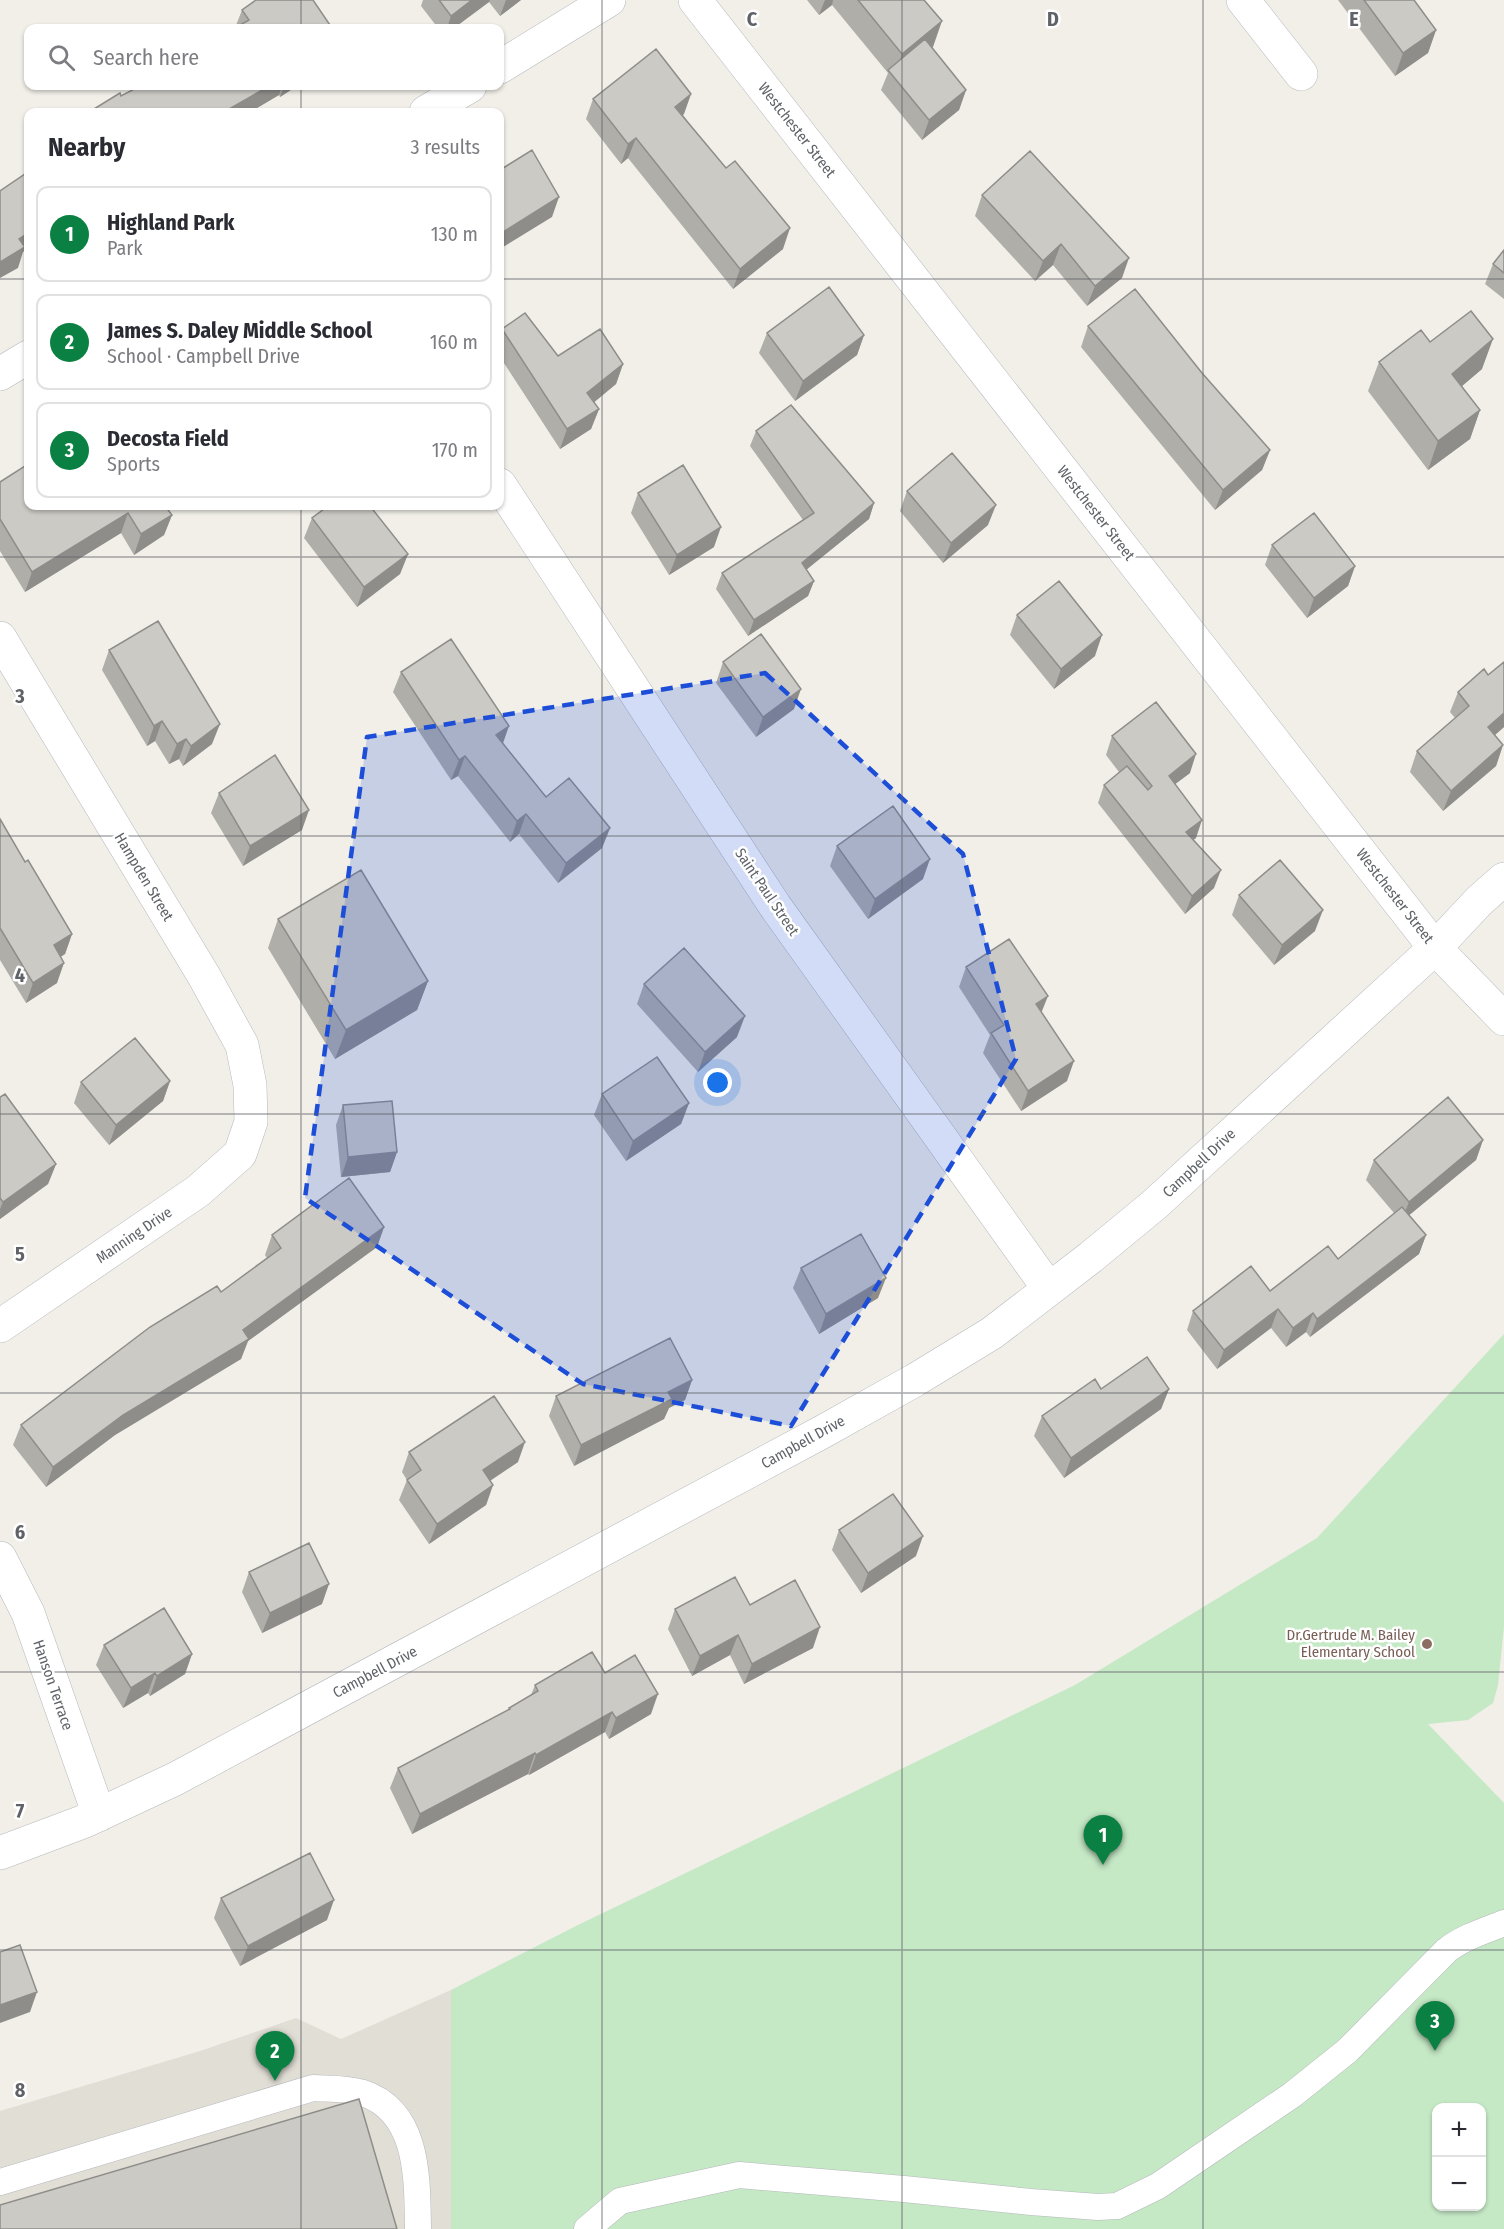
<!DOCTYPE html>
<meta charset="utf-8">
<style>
:root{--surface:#fff;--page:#f7f7f7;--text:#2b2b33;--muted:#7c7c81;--line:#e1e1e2;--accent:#0b8043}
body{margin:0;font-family:"Fira Sans Condensed",sans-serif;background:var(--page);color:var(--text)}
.controls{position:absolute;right:18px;bottom:18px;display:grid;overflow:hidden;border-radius:12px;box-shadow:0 2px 4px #0004}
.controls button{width:54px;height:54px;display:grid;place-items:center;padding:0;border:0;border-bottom:2px solid var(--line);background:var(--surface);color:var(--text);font:30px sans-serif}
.you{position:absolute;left:718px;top:1083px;width:21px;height:21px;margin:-15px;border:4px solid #fff;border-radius:50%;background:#1a73e8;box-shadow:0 0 0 9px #1a73e833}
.badge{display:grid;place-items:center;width:39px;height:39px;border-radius:50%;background:var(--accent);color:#fff;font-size:20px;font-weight:700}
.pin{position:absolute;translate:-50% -50px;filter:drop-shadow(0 2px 3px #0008)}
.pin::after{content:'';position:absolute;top:32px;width:21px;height:18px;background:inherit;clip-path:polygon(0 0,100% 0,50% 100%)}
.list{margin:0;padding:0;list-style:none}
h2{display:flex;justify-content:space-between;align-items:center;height:78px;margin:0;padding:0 24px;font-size:26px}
h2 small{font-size:20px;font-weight:400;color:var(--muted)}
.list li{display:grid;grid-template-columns:39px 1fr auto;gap:18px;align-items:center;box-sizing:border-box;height:96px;margin:0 12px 12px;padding:0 12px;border:2px solid var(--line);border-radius:12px}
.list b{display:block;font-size:22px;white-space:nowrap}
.list p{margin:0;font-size:20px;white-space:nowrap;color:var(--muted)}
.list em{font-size:20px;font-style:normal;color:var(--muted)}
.icon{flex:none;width:33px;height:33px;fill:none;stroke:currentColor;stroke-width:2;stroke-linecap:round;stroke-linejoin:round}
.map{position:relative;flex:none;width:1504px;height:2229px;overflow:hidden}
.search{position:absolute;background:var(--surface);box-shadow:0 2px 4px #0004;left:24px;top:24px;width:480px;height:66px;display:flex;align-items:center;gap:15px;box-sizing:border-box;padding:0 21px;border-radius:12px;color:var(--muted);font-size:22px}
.panel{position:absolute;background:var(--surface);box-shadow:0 2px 4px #0004;left:24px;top:108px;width:480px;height:402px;border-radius:12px}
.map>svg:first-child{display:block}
</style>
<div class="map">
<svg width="1504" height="2229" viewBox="0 0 1504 2229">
<rect width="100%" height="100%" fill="#f1efe8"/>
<path fill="#e1ded6" d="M 451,1990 L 451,2229 L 0,2229 L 0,2111 L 200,2051 L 296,2018 L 341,2039 Z"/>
<path fill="#c5e8c5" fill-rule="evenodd" d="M 1504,1334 L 1504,1626 L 1498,1685 L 1493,1703 L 1468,1720 L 1428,1724 L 1504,1803 L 1504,2229 L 451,2229 L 451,1990 L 576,1926 L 1075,1685 L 1317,1538 ZM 1436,2108 L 1482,2108 L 1482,2206 L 1436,2206 Z"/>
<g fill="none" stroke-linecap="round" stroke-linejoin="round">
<defs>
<path id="lane" d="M 0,2182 L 313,2088 C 329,2089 347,2088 363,2093 C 420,2112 417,2181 418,2229
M 587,2229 L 620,2201 L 739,2175 L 904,2189 L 1031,2202 L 1098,2207 L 1117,2206 L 1158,2186 L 1292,2095 L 1347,2051 L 1447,1950 C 1464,1937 1484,1931 1504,1923"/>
<path id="street" d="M 695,0 L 1435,948 L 1504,1019
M 1243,0 L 1301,74
M 500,67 L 609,0
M 426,112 L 470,86
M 0,374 L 28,357
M 500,485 L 775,906 L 1049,1289
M 0,638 L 204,976 L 242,1045 L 250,1085 L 251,1122 L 240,1154 L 198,1191 L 0,1326
M 0,1558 L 28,1613 L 99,1815
M 0,1853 L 85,1821 L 175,1779 L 824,1431 L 915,1380 L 992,1333 L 1091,1257 L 1154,1205 L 1435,948 L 1479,901 L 1504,879"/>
</defs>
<use href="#lane" stroke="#b5b8bc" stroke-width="27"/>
<use href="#street" stroke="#b5b8bc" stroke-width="34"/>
<use href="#lane" stroke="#fff" stroke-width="26"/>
<use href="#street" stroke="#fff" stroke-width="33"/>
</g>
<path fill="#afaea9" d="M 423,0 L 521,0 L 500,16 L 489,2 L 454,28 L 438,28 L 421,6 Z
M 807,0 L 924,0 L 933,47 L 932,47 L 966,90 L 959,110 L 922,140 L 881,90 L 888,73 L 832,5 L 819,15 Z
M 1338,0 L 1414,0 L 1436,30 L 1428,53 L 1395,76 Z
M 242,10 L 332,28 L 235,28 Z
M 140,86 L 297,86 L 280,97 L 279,95 L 250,112 L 89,112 L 121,96 Z
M 691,94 L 683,115 L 783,249 L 733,289 L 628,158 L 621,164 L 586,119 L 593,99 Z
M 982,195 L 1122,278 L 1087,306 L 1053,265 L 1035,281 L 975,216 Z
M 1504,250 L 1504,299 L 1485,284 L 1493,264 Z
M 1088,326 L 1202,373 L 1270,450 L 1262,470 L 1215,510 L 1081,347 Z
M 502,329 L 558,356 L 623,364 L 616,384 L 594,402 L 599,409 L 591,429 L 560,449 L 500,357 L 500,335 Z
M 767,333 L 864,335 L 857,355 L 795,401 L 759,353 Z
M 1430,342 L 1482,369 L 1462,386 L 1480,410 L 1470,439 L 1428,470 L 1368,391 L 1379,362 Z
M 756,431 L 874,503 L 869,519 L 806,570 L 814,581 L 808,596 L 748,636 L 716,589 L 722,573 L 803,520 L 750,446 Z
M 0,482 L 28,506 L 168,506 L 166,506 L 172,515 L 164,535 L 134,555 L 121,533 L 25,592 L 0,551 Z
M 907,491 L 988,525 L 943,563 L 900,511 Z
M 638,493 L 714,547 L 669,575 L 631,513 Z
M 312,518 L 408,554 L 400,574 L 357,607 L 304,538 Z
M 1272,545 L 1355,566 L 1348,586 L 1307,618 L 1265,565 Z
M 1017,615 L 1095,656 L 1054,689 L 1010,635 Z
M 109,650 L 212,744 L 183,766 L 179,759 L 169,764 L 155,741 L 147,746 L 102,670 Z
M 723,662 L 794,709 L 756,737 L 716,683 Z
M 1504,662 L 1504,727 L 1495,735 L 1503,745 L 1496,766 L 1443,811 L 1410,772 L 1417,751 L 1455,718 L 1450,712 L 1458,692 L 1488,675 Z
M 401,672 L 503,743 L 546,797 L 610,828 L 602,848 L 558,883 L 519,834 L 510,842 L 458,776 L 451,780 L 393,692 Z
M 1112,736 L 1190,773 L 1175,784 L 1196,838 L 1193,840 L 1214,888 L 1185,914 L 1098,803 L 1104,785 L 1119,772 L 1106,755 Z
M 219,793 L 302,830 L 243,866 L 211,813 Z
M 0,819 L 25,862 L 72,934 L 65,954 L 60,957 L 57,983 L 26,1003 L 0,960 Z
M 837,846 L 923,879 L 868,919 L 830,866 Z
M 1239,895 L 1315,931 L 1274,965 L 1232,915 Z
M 278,919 L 428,981 L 417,1010 L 335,1059 L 268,948 Z
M 966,967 L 1067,1081 L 1021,1111 L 983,1053 L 990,1035 L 959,987 Z
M 644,984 L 737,1037 L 698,1072 L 637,1004 Z
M 170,1081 L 163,1101 L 109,1145 L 74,1103 L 81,1082 Z
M 602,1094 L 689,1103 L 681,1124 L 626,1161 L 594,1115 Z
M 0,1097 L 56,1164 L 48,1184 L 0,1219 Z
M 343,1105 L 397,1152 L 390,1172 L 341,1177 L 336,1125 Z
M 1483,1140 L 1476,1160 L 1409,1215 L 1426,1235 L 1419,1254 L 1310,1337 L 1306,1332 L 1286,1347 L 1271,1328 L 1217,1369 L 1187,1330 L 1193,1311 L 1270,1291 L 1338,1259 L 1394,1213 L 1366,1180 L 1374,1160 Z
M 384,1227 L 377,1247 L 248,1341 L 241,1359 L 115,1435 L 46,1487 L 13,1445 L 21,1425 L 221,1292 L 267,1258 L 265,1255 L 272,1235 Z
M 801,1268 L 878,1298 L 819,1334 L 793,1288 Z
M 692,1380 L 685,1400 L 669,1408 L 664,1419 L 574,1466 L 549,1416 L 556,1396 Z
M 1101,1389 L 1169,1389 L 1161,1409 L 1064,1478 L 1034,1436 L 1042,1416 Z
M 409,1452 L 518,1462 L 490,1481 L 493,1485 L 486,1505 L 429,1544 L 399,1500 L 407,1480 L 402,1472 Z
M 839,1530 L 916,1556 L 861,1593 L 832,1550 Z
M 249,1572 L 322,1604 L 262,1633 L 242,1592 Z
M 750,1605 L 813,1648 L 744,1684 L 730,1655 L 692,1676 L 668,1629 L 675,1609 Z
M 104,1645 L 192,1654 L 185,1674 L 150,1696 L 148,1693 L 123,1708 L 96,1665 Z
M 605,1673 L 651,1714 L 609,1739 L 605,1732 L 529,1775 L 528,1774 L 412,1834 L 390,1788 L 398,1768 L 508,1710 L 509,1708 L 531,1695 L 535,1685 Z
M 221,1898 L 327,1920 L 240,1966 L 214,1918 Z"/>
<path fill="#8f8d8a" d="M 472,0 L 490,0 L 489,2 L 454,28 L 447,28 L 451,16 Z
M 506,0 L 521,0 L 500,16 Z
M 825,0 L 833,0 L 832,5 L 819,15 Z
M 942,21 L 933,47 L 895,78 L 894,77 L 902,54 Z
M 1436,30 L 1428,53 L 1395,76 L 1403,53 Z
M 269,86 L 282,86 L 279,95 L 250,112 L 224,112 Z
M 284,86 L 297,86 L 280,97 Z
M 966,90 L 959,110 L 922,140 L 929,120 Z
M 691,94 L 684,114 L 668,127 L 675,107 Z
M 636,138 L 628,158 L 621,164 L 628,144 Z
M 559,197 L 552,217 L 500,249 L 500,234 Z
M 790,228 L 783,249 L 733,289 L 740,269 Z
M 28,233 L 28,248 L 23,252 L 18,268 L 0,278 L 0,262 L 19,239 Z
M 1061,244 L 1053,265 L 1035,281 L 1043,261 Z
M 1129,258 L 1122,278 L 1087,306 L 1095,286 Z
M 864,335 L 857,355 L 795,401 L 803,381 Z
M 1493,339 L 1482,369 L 1442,403 L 1452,374 Z
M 623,364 L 616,384 L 580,414 L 587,393 Z
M 599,409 L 591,429 L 560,449 L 567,429 Z
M 1480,410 L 1470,439 L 1428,470 L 1438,441 Z
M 1270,450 L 1262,470 L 1215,510 L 1223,490 Z
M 874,503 L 869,519 L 796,578 L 802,563 Z
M 996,505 L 988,525 L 943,563 L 951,543 Z
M 128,513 L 121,533 L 25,592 L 32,572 Z
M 172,515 L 164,535 L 134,555 L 141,534 Z
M 721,527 L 714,547 L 669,575 L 677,555 Z
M 408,554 L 400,574 L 357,607 L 364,587 Z
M 1355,566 L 1348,586 L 1307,618 L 1314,598 Z
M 814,581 L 808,596 L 748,636 L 754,620 Z
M 1102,635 L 1095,656 L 1054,689 L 1061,669 Z
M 801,689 L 794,709 L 756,737 L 763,717 Z
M 1504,713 L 1504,727 L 1481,747 L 1488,727 Z
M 162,721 L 155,741 L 147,746 L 154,726 Z
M 220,724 L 212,744 L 183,766 L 191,746 Z
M 509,726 L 502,746 L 496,735 Z
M 186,739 L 179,759 L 169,764 L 177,744 Z
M 1503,745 L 1496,766 L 1443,811 L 1451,791 Z
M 1196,754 L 1190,773 L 1162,794 L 1169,776 Z
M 465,756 L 458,776 L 451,780 L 459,760 Z
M 309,810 L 302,830 L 243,866 L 250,846 Z
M 526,814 L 519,834 L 510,842 L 517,821 Z
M 1202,820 L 1196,838 L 1180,851 L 1186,832 Z
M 610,828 L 602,848 L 558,883 L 566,863 Z
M 930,859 L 923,879 L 868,919 L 875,899 Z
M 1221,870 L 1214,888 L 1185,914 L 1192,896 Z
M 1323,910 L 1315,931 L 1274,965 L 1282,945 Z
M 72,934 L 65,954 L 47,966 L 54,945 Z
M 64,963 L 57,983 L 26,1003 L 33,983 Z
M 428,981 L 417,1010 L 335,1059 L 346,1030 Z
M 1048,996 L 1040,1016 L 1036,1004 Z
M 745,1016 L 737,1037 L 698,1072 L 705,1052 Z
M 1074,1061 L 1067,1081 L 1021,1111 L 1028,1091 Z
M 170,1081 L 163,1101 L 109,1145 L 116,1125 Z
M 689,1103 L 681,1124 L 626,1161 L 633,1141 Z
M 1483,1140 L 1476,1160 L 1401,1222 L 1409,1202 Z
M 397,1152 L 390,1172 L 341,1177 L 348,1157 Z
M 56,1164 L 48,1184 L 0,1219 L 0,1209 L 3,1202 Z
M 384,1227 L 377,1247 L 248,1341 L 241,1359 L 115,1435 L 46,1487 L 53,1467 L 123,1415 L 243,1330 Z
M 1426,1235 L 1419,1254 L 1310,1337 L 1317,1319 Z
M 886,1278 L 878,1298 L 819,1334 L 826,1314 Z
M 1278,1309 L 1271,1328 L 1217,1369 L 1224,1350 Z
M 1313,1313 L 1306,1332 L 1286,1347 L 1293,1328 Z
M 692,1380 L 685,1400 L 669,1408 L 664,1419 L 574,1466 L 581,1445 L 668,1392 Z
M 1169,1389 L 1161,1409 L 1064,1478 L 1071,1458 Z
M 525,1442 L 518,1462 L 476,1490 L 483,1470 Z
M 493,1485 L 486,1505 L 429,1544 L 437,1524 Z
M 923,1536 L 916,1556 L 861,1593 L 868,1573 Z
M 329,1584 L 322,1604 L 262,1633 L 270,1613 Z
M 820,1627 L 813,1648 L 744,1684 L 752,1664 Z
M 738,1635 L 730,1655 L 692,1676 L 700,1656 Z
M 192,1654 L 185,1674 L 150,1696 L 157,1676 Z
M 155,1673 L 148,1693 L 123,1708 L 131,1688 Z
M 658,1694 L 651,1714 L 609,1739 L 616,1718 Z
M 612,1712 L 605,1732 L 529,1775 L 536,1755 Z
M 535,1753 L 528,1774 L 412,1834 L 420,1814 Z
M 334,1900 L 327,1920 L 240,1966 L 248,1946 Z
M 37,1992 L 30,2012 L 0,2023 L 0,2005 Z"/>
<path fill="#cccac5" stroke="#8f8d8a" stroke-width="1.5" d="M 256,0 L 313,0 L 332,28 L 235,28 L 249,20 L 242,10 Z
M 439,0 L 472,0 L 451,16 Z
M 858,0 L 924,0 L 942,21 L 902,54 Z
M 1364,0 L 1414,0 L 1436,30 L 1403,53 Z
M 925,39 L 966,90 L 929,120 L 888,70 Z
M 656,49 L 691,94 L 675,107 L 726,168 L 735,161 L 790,228 L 740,269 L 636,138 L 628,144 L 593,99 Z
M 140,86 L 269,86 L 224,112 L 89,112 L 120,93 L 121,96 Z
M 532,150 L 559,197 L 500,234 L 500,170 Z
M 1030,151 L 1129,258 L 1095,286 L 1061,244 L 1043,261 L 982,195 Z
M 28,172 L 28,233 L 19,239 L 25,247 L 0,262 L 0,191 Z
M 1504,250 L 1504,273 L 1493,264 Z
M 829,287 L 864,335 L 803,381 L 767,333 Z
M 1135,289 L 1202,373 L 1270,450 L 1223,490 L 1088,326 Z
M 1471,311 L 1493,339 L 1452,374 L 1480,410 L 1438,441 L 1379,362 L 1421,330 L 1430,342 Z
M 525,313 L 558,356 L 600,329 L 623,364 L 587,393 L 599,409 L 567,429 L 502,329 Z
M 791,405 L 874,503 L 802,563 L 814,581 L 754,620 L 722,573 L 814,513 L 756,431 Z
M 952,453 L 996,505 L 951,543 L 907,491 Z
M 28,464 L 28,506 L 165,506 L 172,515 L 141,534 L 128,513 L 32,572 L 0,519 L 0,482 Z
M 683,465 L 721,527 L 677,555 L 638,493 Z
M 328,506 L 370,506 L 408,554 L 364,587 L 312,518 Z
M 1314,513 L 1355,566 L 1314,598 L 1272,545 Z
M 1059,581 L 1102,635 L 1061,669 L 1017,615 Z
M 158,621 L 220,724 L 191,746 L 186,739 L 177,744 L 162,721 L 154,726 L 109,650 Z
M 761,634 L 801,689 L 763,717 L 723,662 Z
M 451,639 L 509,726 L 496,735 L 546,797 L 569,778 L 610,828 L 566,863 L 526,814 L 517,821 L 465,756 L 459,760 L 401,672 Z
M 1504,662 L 1504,713 L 1488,727 L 1503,745 L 1451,791 L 1417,751 L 1469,706 L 1458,692 L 1484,669 L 1488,675 Z
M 1156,702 L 1196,754 L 1169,776 L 1202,820 L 1186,832 L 1221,870 L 1192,896 L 1104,785 L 1127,766 L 1148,790 L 1152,786 L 1112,736 Z
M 275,755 L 309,810 L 250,846 L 219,793 Z
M 893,806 L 930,859 L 875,899 L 837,846 Z
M 0,819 L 25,862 L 28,860 L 72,934 L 54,945 L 64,963 L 33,983 L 0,928 Z
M 1280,860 L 1323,910 L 1282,945 L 1239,895 Z
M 361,870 L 428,981 L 346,1030 L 278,919 Z
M 1009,939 L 1048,996 L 1036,1004 L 1074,1061 L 1028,1091 L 991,1033 L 1004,1025 L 966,967 Z
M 684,948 L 745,1016 L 705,1052 L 644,984 Z
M 135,1038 L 170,1081 L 116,1125 L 81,1082 Z
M 657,1057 L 689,1103 L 633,1141 L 602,1094 Z
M 5,1094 L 56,1164 L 3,1202 L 0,1198 L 0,1097 Z
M 1448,1097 L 1483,1140 L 1409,1202 L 1374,1160 Z
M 392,1101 L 397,1152 L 348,1157 L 343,1105 Z
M 349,1178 L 384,1227 L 243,1330 L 249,1339 L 123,1415 L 53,1467 L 21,1425 L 150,1327 L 217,1286 L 221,1292 L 281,1248 L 272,1235 Z
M 1402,1207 L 1426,1235 L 1317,1319 L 1313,1313 L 1293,1328 L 1278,1309 L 1224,1350 L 1193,1311 L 1251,1266 L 1270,1291 L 1328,1246 L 1338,1259 Z
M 861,1234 L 886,1278 L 826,1314 L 801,1268 Z
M 670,1338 L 692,1380 L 668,1392 L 672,1399 L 581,1445 L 556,1396 Z
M 1147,1357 L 1169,1389 L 1071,1458 L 1042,1416 L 1095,1379 L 1101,1389 Z
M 494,1396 L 525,1442 L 483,1470 L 493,1485 L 437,1524 L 407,1480 L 421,1470 L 409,1452 Z
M 893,1494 L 923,1536 L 868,1573 L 839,1530 Z
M 309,1543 L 329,1584 L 270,1613 L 249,1572 Z
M 735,1577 L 750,1605 L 795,1580 L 820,1627 L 752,1664 L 738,1635 L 700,1656 L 675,1609 Z
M 164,1608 L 192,1654 L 157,1676 L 155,1673 L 131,1688 L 104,1645 Z
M 592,1652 L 605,1673 L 635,1655 L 658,1694 L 616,1718 L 612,1712 L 536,1755 L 535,1753 L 420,1814 L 398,1768 L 510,1709 L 509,1708 L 538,1691 L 535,1685 Z
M 310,1853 L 334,1900 L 248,1946 L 221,1898 Z
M 20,1945 L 37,1992 L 0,2005 L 0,1952 Z
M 359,2099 L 397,2229 L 0,2229 L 0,2205 Z"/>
<path fill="#1d4ed8" fill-opacity="0.2" stroke="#1d4ed8" stroke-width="4.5" stroke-dasharray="12 8" stroke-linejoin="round" d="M 765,673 L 963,854 L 1016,1059 L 791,1426 L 583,1384 L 305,1198 L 367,737 Z"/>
<path fill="none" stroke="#5f6368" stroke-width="1.5" stroke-opacity="0.55" d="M 301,0 L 301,28M 602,0 L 602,2229M 902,0 L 902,2229M 1203,0 L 1203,2229M 301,86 L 301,112M 0,279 L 28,279M 500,279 L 1504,279M 301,506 L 301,2229M 0,557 L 1504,557M 0,836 L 1504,836M 0,1114 L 1504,1114M 0,1393 L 1504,1393M 0,1672 L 1504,1672M 0,1950 L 1504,1950"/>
<circle fill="#8d6e63" stroke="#fff" stroke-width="2" cx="1427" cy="1644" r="6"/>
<g text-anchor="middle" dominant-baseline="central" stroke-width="5" stroke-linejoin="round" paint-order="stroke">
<g font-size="15" fill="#5f6368" stroke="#fff">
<text transform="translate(797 130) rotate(52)">Westchester Street</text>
<text transform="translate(1096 513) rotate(52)">Westchester Street</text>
<text transform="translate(144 877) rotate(59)">Hampden Street</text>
<text transform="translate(767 892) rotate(56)">Saint Paul Street</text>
<text transform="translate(1395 896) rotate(52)">Westchester Street</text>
<text transform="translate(1199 1163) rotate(-43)">Campbell Drive</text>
<text transform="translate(134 1235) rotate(-34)">Manning Drive</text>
<text transform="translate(803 1442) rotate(-29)">Campbell Drive</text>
<text transform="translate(375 1672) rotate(-28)">Campbell Drive</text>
<text transform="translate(53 1685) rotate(71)">Hanson Terrace</text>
</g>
<g font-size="15" fill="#785e54" stroke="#fff" text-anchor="end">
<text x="1415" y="1635">Dr.Gertrude M. Bailey<tspan x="1415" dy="17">Elementary School</tspan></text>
</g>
</g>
<g font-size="20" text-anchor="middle" font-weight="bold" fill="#5f6368" stroke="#fff" stroke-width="5" stroke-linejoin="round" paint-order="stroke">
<text x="752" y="26">C</text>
<text x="1053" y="26">D</text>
<text x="1354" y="26">E</text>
<text x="20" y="703">3</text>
<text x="20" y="982">4</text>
<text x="20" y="1261">5</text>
<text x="20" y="1539">6</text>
<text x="20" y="1818">7</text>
<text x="20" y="2097">8</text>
</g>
</svg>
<div class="controls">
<button>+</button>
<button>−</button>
</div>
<div class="you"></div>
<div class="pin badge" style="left:1103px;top:1865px">1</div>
<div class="pin badge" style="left:275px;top:2081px">2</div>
<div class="pin badge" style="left:1435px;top:2051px">3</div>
<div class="search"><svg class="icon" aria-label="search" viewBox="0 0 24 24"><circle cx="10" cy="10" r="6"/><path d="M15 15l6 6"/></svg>Search here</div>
<section class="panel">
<h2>Nearby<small>3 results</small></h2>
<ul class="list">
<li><span class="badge">1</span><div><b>Highland Park</b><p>Park</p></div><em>130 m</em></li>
<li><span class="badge">2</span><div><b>James S. Daley Middle School</b><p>School · Campbell Drive</p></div><em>160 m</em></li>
<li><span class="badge">3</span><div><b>Decosta Field</b><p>Sports</p></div><em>170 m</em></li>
</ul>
</section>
</div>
